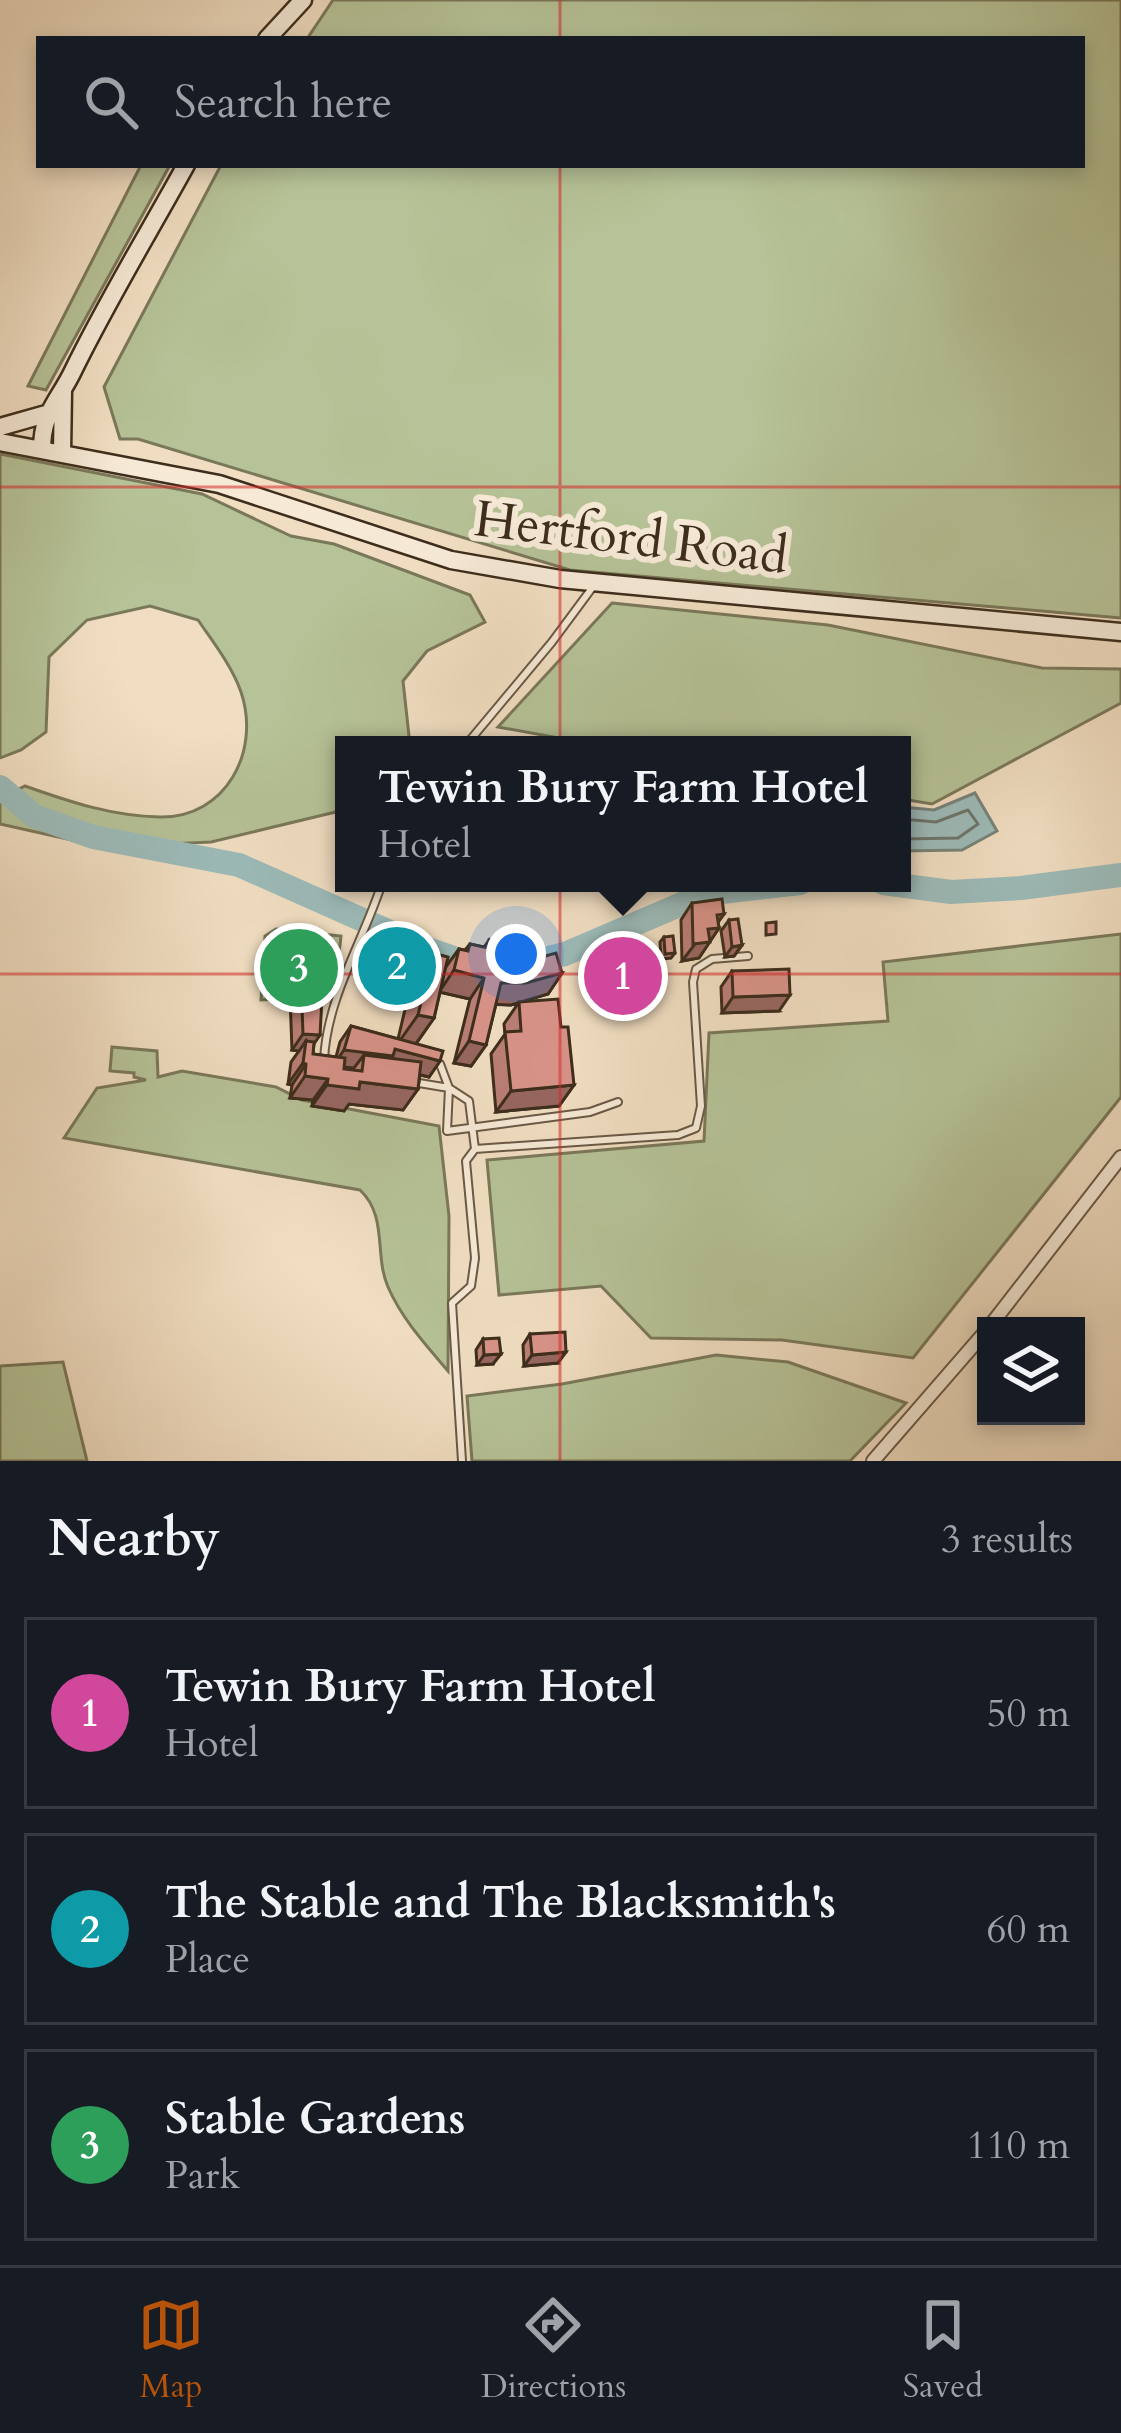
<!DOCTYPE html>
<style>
:root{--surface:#171b24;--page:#242831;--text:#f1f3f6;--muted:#9ea1a6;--line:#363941;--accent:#b45309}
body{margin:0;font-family:Cardo,serif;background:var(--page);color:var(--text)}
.controls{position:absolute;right:36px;bottom:36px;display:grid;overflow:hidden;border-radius:0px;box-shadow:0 6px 18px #0003}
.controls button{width:108px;height:108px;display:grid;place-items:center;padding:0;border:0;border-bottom:3px solid var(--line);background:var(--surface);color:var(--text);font:60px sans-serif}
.you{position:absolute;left:516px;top:954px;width:42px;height:42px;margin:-30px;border:9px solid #fff;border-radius:50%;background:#1a73e8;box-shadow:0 0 0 18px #1a73e833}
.badge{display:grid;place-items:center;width:78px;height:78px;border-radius:50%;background:var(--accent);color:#fff;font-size:39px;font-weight:700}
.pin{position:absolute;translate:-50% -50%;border:6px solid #fff;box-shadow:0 3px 12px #0006}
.popup{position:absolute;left:335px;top:736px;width:576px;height:156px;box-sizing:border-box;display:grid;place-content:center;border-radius:0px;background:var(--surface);filter:drop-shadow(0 3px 9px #0005);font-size:39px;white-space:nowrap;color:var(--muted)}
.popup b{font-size:45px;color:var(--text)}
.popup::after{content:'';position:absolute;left:50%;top:100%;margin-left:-24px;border:24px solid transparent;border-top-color:var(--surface)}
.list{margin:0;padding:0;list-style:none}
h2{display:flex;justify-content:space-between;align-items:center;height:156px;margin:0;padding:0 48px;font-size:51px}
h2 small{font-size:39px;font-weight:400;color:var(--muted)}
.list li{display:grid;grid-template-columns:78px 1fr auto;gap:36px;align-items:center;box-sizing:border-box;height:192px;margin:0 24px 24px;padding:0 24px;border:3px solid var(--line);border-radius:0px}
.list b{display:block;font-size:45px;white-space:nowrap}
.list p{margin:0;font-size:39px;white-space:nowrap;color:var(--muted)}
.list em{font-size:39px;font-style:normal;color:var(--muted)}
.icon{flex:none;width:66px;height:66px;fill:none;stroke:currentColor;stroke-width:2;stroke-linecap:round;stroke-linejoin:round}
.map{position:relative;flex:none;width:1121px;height:1461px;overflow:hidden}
.search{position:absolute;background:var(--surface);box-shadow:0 6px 18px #0003;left:36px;right:36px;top:36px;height:132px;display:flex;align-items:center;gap:30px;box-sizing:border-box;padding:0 42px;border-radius:0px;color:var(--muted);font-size:45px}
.sheet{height:804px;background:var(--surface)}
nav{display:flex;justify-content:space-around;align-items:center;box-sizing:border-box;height:168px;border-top:3px solid var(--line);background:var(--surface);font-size:33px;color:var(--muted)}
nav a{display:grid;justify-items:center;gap:6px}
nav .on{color:var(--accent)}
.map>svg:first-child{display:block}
</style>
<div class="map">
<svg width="1121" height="1461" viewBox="0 0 1121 1461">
<rect width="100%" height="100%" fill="#f1dec2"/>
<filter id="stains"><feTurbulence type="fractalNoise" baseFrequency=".00167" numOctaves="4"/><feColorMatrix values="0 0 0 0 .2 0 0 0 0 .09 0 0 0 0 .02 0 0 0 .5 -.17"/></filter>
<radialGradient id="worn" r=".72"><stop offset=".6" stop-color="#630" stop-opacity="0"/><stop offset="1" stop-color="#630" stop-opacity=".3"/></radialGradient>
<path fill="#b6c297" stroke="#7a785a" stroke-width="3" d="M 333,0 L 1121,0 L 1121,618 L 570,570 L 138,439 L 120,439 L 104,387 L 221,165 L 1082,165 L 1082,39 L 307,39 Z
M 141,165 L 170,165 L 46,390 L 28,386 Z
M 0,454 L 202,494 L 291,536 L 334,544 L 470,595 L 485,622 L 427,651 L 403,681 L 410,745 L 344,745 L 344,810 L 211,842 L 103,847 L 0,824 L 0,799 L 25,786 C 70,802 112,816 160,817 C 226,818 261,751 241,692 C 232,666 213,642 198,620 L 150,606 L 87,620 L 49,657 L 46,732 L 21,750 L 0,758 Z
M 612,603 L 828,625 L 1042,668 L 1121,669 L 1121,703 L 932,804 L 902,799 L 902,745 L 597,745 L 498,727 Z
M 276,929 L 341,936 C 340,960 330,974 322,997 L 261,1000 L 265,936 Z
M 1121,934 L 1121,1097 L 913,1358 L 782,1340 L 651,1338 L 601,1286 L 499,1295 L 487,1160 L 704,1141 L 709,1033 L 888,1021 L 883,962 Z
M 112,1047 L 157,1051 L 158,1077 L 182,1071 L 276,1087 L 302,1100 L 439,1126 L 449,1216 L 448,1371 C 425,1344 402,1319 388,1287 C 374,1255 388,1216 360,1190 L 64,1138 L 97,1088 L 146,1080 L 134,1077 L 134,1073 L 110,1071 Z
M 716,1355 L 788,1362 L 906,1403 L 850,1461 L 472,1461 L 467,1396 L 562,1384 Z
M 63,1362 L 87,1461 L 0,1461 L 0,1366 Z"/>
<path fill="#9cbbb9" stroke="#76827a" stroke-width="3" d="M 975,793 L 997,831 L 962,850 L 902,851 L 902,807 L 934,810 Z"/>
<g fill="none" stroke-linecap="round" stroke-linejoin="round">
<path stroke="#6c746a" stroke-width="3" d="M 902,819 L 936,822 L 968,810 L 978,824 L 958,838 L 902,839"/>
<path stroke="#9cbbb9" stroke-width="24" d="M 0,787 L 34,816 L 93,837 L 239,865 L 428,949 L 483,968
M 883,883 L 951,892 L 1021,888 L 1121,875
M 529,963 L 565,954 L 705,894 L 800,883"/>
<defs>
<path id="lane" d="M 466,745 L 552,642 L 595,584
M 324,1060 C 327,997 363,942 382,883
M 436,1062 L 440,1064 L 449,1088 L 447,1131 L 590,1112 L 618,1102
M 413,1082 L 449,1088 L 469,1101 L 475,1149 L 466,1161 L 475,1258 L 471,1286 L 452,1303 L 462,1461
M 475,1149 L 678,1135 L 696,1128 L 701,1106 L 693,982 L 696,969 L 712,959 L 748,956"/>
<path id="street" d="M 990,1326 L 1121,1157
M 873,1461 L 986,1331"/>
<path id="secondary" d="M 267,39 L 303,0
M 0,427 L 46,414
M 0,442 L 219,484 L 451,560 L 560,579 L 1121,632
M 42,450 C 42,413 57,403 72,373 C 107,301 148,234 186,165
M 62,453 L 63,391"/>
</defs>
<use href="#lane" stroke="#6a5946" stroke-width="10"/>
<use href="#street" stroke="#6a5946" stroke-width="16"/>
<use href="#secondary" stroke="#3d2d1c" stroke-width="21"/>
<use href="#lane" stroke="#f6ead7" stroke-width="6"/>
<use href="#street" stroke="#f6ead7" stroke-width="12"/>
<use href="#secondary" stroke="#f6ead7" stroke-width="16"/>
</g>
<path fill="#ba7e76" stroke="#3d2d1c" stroke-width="3" d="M 692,903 L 724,914 L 718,922 L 719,928 L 699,958 L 682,961 L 681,920 Z
M 729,920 L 742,945 L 734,956 L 725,957 L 721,931 Z
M 392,937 L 399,947 L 431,956 L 433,953 L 445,968 L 459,949 L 465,950 L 470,944 L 484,947 L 489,940 L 498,963 L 562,973 L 548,994 L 519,1002 L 561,1027 L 574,1085 L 559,1106 L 496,1112 L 491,1054 L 505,1034 L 504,1024 L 519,1002 L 511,1005 L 496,1004 L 486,1045 L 471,1066 L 454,1063 L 470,999 L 440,992 L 434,1018 L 416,1044 L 440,1061 L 429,1077 L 420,1075 L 418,1089 L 403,1110 L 349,1104 L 344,1111 L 312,1106 L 313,1100 L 290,1098 L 292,1085 L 288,1084 L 291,1062 L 299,1051 L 292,1050 L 290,996 L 301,980 L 314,1044 L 313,1054 L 336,1057 L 340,1042 L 351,1026 L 398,1039 L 411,984 L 416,977 L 366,963 L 369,952 L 377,941 L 387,944 Z
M 664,937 L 675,953 L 671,958 L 661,959 L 660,942 Z
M 732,971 L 779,1011 L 722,1013 L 721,987 Z
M 530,1334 L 558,1363 L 524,1366 L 523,1345 Z
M 483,1339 L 493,1364 L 477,1365 L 476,1350 Z"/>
<path fill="#976760" stroke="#3d2d1c" stroke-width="3" d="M 724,914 L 714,928 L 719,928 L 699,958 L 682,961 L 717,915 Z
M 742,945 L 734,956 L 725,957 L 732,947 Z
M 374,952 L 424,966 L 416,977 L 366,963 Z
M 454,970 L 484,978 L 470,999 L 439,992 Z
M 562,973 L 548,994 L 511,1005 L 486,1004 L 501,983 Z
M 790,995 L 779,1011 L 722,1013 L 733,997 Z
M 418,1015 L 434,1018 L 412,1049 L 396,1046 Z
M 303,1034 L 320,1035 L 309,1051 L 306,1041 L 299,1051 L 292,1050 Z
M 469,1041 L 486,1045 L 471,1066 L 454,1063 Z
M 395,1049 L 440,1061 L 429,1077 L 386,1066 L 364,1055 L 354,1068 L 333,1066 L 344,1050 Z
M 303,1063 L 306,1064 L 292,1085 L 288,1084 Z
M 305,1076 L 328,1079 L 313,1100 L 290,1098 Z
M 360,1082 L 418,1089 L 403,1110 L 349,1104 L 344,1111 L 312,1106 L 327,1085 Z
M 574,1085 L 559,1106 L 496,1112 L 511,1091 Z
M 566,1352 L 558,1363 L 524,1366 L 532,1355 Z
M 501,1354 L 493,1364 L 477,1365 L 484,1355 Z"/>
<path fill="#d89389" stroke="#3d2d1c" stroke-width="3" d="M 722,899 L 724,914 L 717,915 L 719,928 L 708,929 L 710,942 L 693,944 L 692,903 Z
M 738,919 L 742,945 L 732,947 L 729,920 Z
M 776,922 L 776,934 L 766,935 L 766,923 Z
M 673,936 L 675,953 L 665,954 L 664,937 Z
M 392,937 L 401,940 L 399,947 L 431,956 L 424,966 L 374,952 L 377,941 L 389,945 Z
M 489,940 L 503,943 L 498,963 L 520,963 L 556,953 L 562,973 L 526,983 L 501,983 L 486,1045 L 469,1041 L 484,978 L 454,970 L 459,949 L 468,951 L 470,944 L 488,948 Z
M 433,953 L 448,957 L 434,1018 L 418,1015 Z
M 789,969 L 790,995 L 733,997 L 732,971 Z
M 301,980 L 323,980 L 320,1035 L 303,1034 Z
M 558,999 L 561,1027 L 568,1027 L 574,1085 L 511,1091 L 505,1032 L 521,1031 L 519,1002 Z
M 351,1026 L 443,1051 L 440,1061 L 395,1049 L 393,1056 L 344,1050 Z
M 306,1041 L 314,1042 L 313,1054 L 345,1058 L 344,1069 L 362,1071 L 364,1055 L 421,1062 L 418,1089 L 360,1082 L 359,1089 L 327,1085 L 328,1079 L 305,1076 L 306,1064 L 303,1063 Z
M 565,1332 L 566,1352 L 532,1355 L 530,1334 Z
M 499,1338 L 501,1354 L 484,1355 L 483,1339 Z"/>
<path fill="none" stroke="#d62828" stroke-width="3" stroke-opacity="0.55" d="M 560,0 L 560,39M 560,165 L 560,1461M 0,487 L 1121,487M 0,974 L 1121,974"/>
<g text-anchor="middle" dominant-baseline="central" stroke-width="12" stroke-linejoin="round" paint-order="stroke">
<g font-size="51" fill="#3d2d1c" stroke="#f6ead7">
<text transform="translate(631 538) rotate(7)">Hertford Road</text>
</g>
</g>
<rect width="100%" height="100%" filter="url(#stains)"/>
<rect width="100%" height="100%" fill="url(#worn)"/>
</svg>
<div class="controls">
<button><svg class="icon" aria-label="layers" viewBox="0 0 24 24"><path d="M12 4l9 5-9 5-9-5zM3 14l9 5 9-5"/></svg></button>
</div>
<div class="you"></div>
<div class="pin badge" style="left:623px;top:976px;background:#d1479c">1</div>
<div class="popup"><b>Tewin Bury Farm Hotel</b>Hotel</div>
<div class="pin badge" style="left:397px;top:966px;background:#0f9aa8">2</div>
<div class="pin badge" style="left:299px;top:968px;background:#2e9e5b">3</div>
<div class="search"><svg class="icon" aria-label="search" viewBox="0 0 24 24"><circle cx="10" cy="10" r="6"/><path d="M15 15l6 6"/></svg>Search here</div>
</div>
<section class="sheet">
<h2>Nearby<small>3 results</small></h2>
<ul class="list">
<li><span class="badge" style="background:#d1479c">1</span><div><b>Tewin Bury Farm Hotel</b><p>Hotel</p></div><em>50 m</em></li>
<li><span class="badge" style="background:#0f9aa8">2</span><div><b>The Stable and The Blacksmith's</b><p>Place</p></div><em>60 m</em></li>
<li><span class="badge" style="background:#2e9e5b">3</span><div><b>Stable Gardens</b><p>Park</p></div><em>110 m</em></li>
</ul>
</section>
<nav>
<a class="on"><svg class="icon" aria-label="map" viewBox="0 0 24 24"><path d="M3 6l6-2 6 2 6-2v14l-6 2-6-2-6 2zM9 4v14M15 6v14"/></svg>Map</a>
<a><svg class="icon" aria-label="directions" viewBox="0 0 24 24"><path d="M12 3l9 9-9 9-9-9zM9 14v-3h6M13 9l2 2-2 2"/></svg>Directions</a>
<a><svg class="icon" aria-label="saved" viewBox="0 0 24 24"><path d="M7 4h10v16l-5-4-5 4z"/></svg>Saved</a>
</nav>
